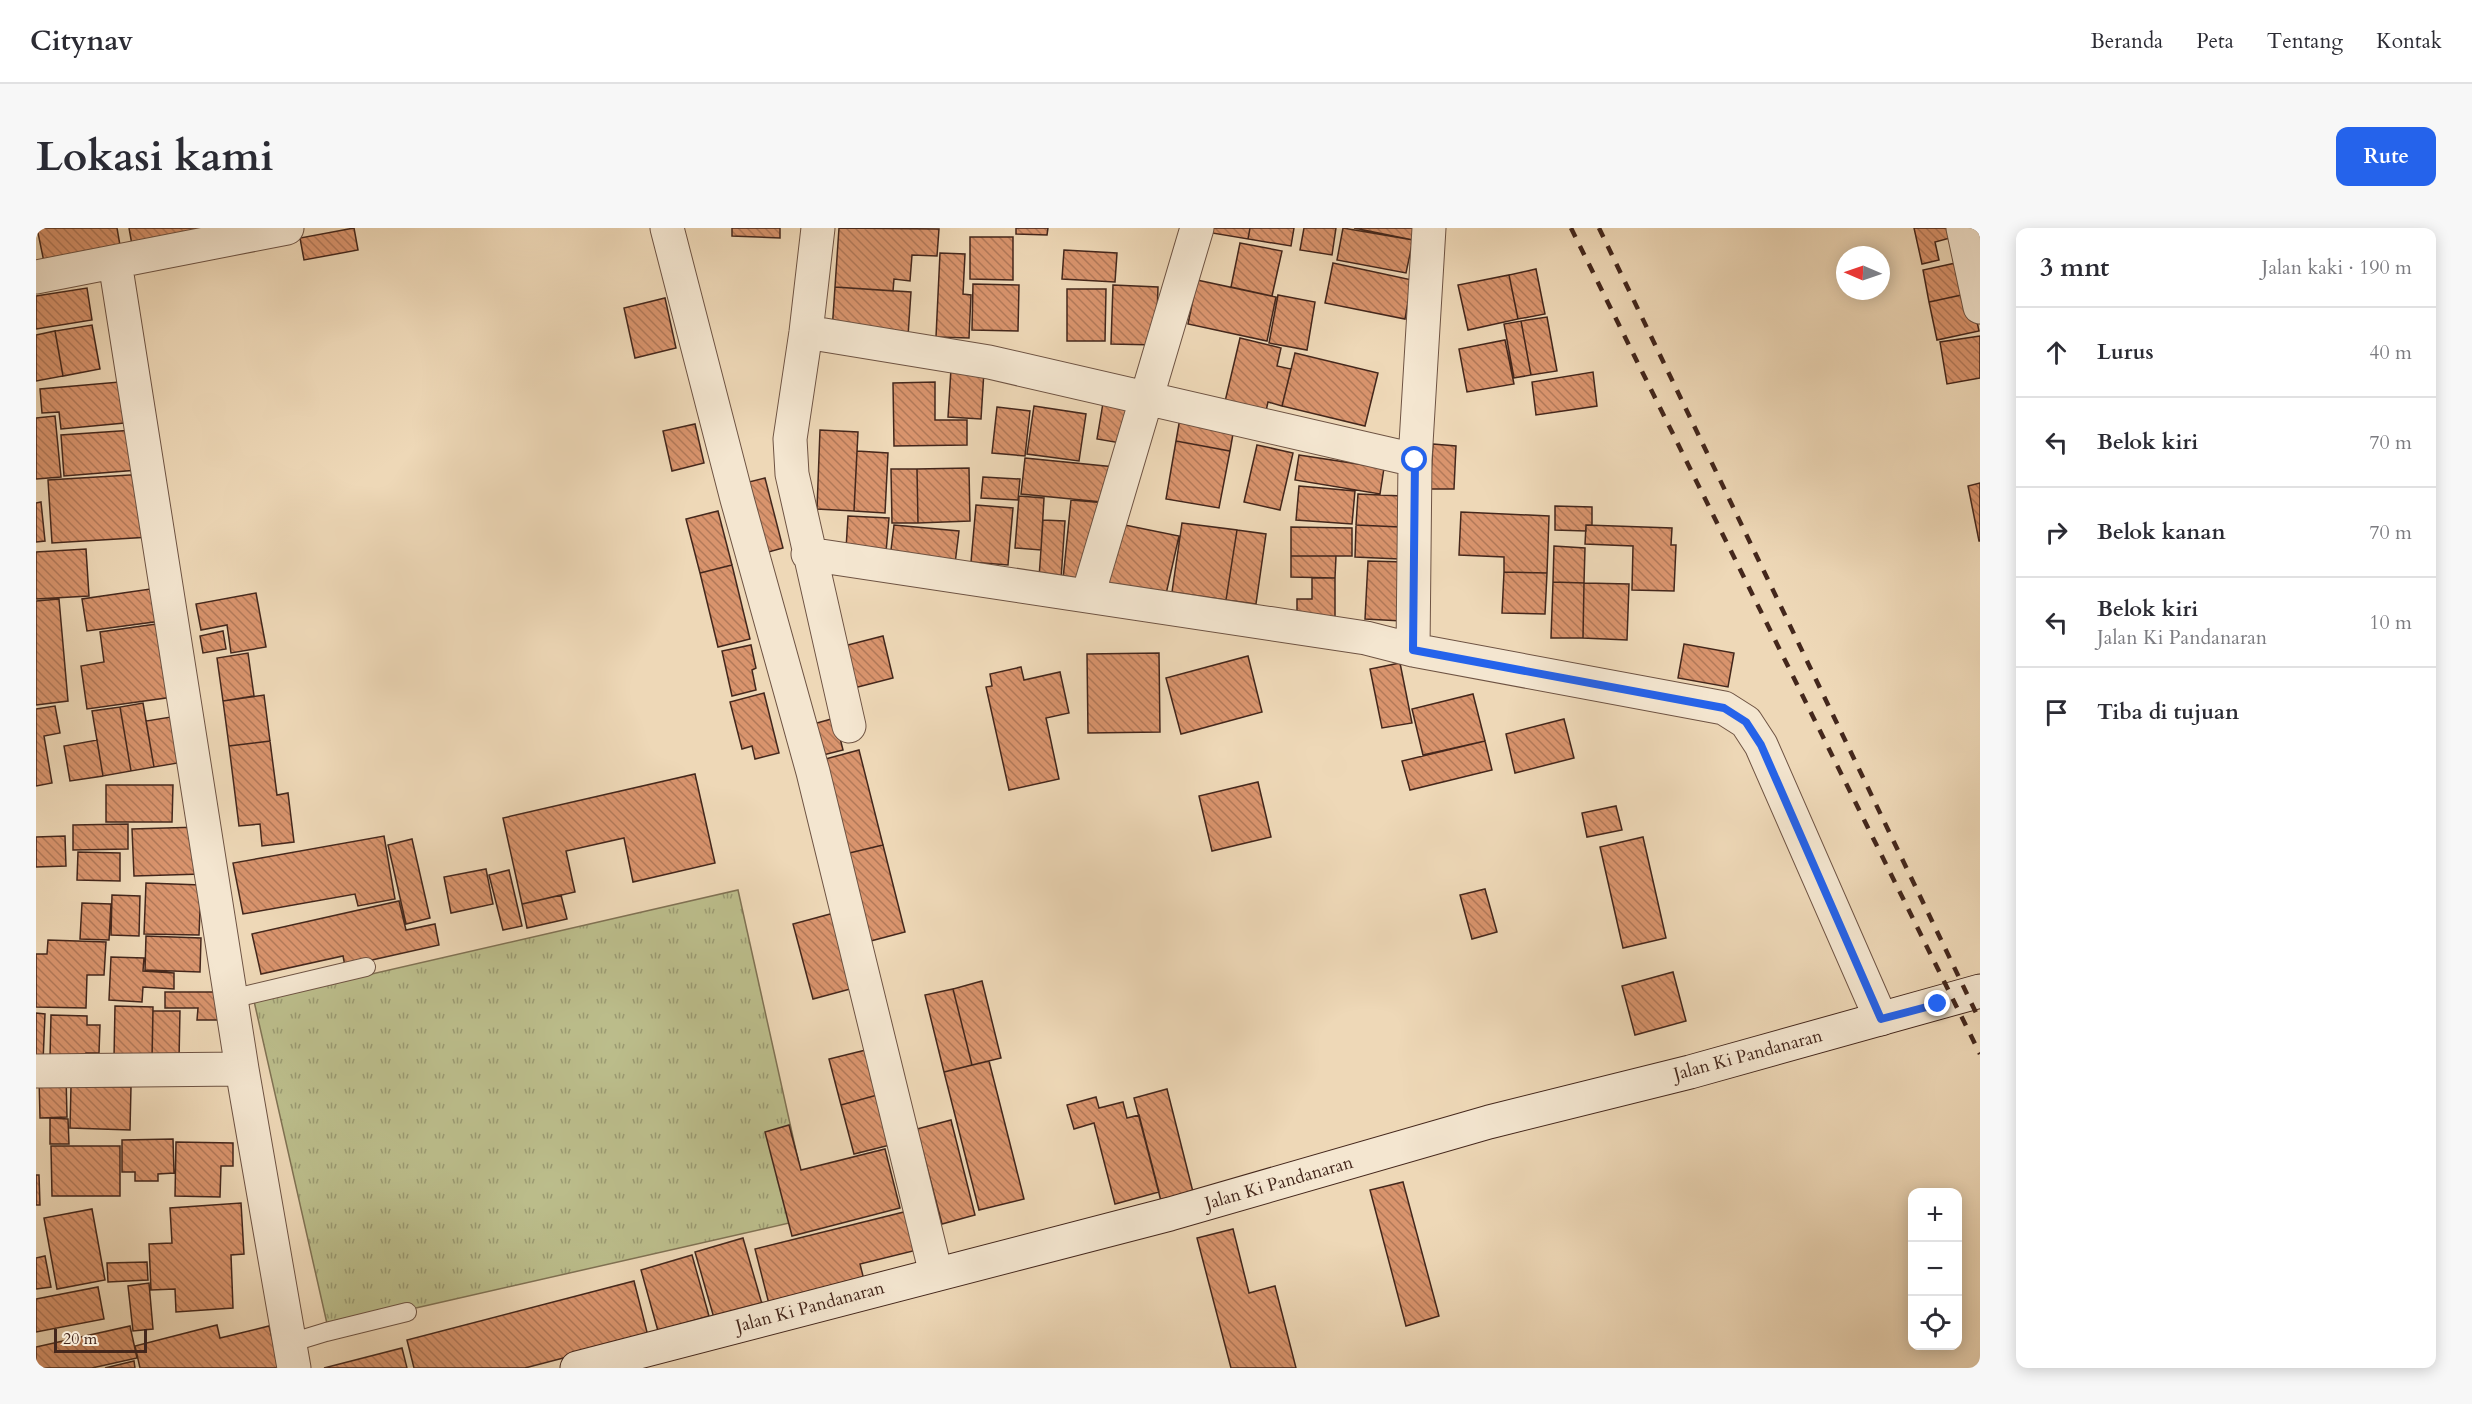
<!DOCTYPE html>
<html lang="id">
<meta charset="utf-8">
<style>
:root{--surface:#fff;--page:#f7f7f7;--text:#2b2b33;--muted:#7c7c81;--line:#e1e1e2;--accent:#2563eb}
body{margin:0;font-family:Cardo,serif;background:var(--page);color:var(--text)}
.controls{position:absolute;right:18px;bottom:18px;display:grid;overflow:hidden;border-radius:12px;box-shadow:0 3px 15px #0003}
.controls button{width:54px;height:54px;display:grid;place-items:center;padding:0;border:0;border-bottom:2px solid var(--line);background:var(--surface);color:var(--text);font:30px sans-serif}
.compass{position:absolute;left:1800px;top:18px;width:54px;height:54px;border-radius:50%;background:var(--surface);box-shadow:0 3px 15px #0003;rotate:272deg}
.scale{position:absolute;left:18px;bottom:15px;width:93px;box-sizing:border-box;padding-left:6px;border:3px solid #44271c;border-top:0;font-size:16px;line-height:21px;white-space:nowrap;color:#44271c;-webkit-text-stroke:4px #f4e6d0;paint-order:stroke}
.stop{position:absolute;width:18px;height:18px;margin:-14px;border:4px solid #2563eb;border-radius:50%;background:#fff}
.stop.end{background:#2563eb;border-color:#fff;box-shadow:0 2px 6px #0008}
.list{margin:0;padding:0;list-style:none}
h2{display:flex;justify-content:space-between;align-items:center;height:78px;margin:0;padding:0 24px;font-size:26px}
h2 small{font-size:20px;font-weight:400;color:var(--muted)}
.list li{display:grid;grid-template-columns:39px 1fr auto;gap:18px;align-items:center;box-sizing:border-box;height:90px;padding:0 24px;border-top:2px solid var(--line)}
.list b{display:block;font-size:22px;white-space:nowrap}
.list p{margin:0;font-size:20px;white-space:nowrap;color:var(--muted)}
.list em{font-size:20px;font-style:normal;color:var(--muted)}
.icon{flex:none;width:33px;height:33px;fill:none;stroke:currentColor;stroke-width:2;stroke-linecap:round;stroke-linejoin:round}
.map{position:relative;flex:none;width:1944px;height:1140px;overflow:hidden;border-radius:12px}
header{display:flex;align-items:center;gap:36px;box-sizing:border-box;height:84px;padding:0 30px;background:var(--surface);border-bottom:2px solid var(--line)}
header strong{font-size:28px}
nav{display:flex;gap:33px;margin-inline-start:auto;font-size:21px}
.intro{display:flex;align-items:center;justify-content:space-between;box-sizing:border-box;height:144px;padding:0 36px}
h1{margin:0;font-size:42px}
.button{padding:15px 27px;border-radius:12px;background:var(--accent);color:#fff;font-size:21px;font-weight:700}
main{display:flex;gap:36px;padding:0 36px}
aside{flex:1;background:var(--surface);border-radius:12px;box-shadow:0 3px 15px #0003}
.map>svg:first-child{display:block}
</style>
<header>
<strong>Citynav</strong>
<nav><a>Beranda</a><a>Peta</a><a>Tentang</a><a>Kontak</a></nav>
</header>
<div class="intro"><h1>Lokasi kami</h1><a class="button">Rute</a></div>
<main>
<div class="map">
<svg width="1944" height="1140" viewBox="0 0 1944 1140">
<defs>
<pattern id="grass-tufts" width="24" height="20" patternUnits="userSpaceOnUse" patternTransform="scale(1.5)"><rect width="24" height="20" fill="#bcbe8c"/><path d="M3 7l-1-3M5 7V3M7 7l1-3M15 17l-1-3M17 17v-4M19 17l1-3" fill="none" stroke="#9a9a72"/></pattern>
<pattern id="building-back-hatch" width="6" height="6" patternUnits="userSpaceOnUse" patternTransform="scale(1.5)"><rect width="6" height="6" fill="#d9946d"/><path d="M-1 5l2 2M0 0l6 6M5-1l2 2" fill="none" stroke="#b27959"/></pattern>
</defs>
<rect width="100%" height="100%" fill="#eed8b7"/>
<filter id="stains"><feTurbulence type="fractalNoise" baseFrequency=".00333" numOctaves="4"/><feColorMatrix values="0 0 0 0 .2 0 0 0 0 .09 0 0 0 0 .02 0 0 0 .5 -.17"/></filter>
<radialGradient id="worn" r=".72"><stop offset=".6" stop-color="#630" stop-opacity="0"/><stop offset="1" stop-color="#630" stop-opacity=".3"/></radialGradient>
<path fill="url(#grass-tufts)" stroke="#807254" stroke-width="1.5" d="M 702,662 L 775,990 L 292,1100 L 218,773 Z"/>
<path fill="url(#building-back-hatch)" stroke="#44271c" stroke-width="1.5" d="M 1,0 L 81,0 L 85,23 L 9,39 Z
M 93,0 L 198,0 L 96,17 Z
M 318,0 L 322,22 L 268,32 L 264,10 Z
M 696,0 L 744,0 L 744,10 L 696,8 Z
M 803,0 L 903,1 L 901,28 L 876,27 L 874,53 L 858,51 L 857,63 L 799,59 Z
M 980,0 L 1012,0 L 1011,7 L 980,6 Z
M 1177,0 L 1214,0 L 1212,11 L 1176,5 Z
M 1214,0 L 1258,0 L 1255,18 L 1212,11 Z
M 1268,0 L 1300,0 L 1296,27 L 1264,22 Z
M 1307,0 L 1377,12 L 1370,45 L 1301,32 Z
M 1318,0 L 1379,0 L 1377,12 Z
M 1878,0 L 1912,0 L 1914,10 L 1899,14 L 1903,32 L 1886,36 Z
M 934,9 L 977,9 L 977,52 L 934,51 Z
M 1204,15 L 1246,23 L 1236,68 L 1195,59 Z
M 1028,22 L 1081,25 L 1079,54 L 1026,51 Z
M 904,25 L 929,26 L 927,66 L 935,67 L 933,110 L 900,109 Z
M 1929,33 L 1935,65 L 1893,74 L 1887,42 Z
M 1297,35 L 1376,52 L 1369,91 L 1289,75 Z
M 1500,41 L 1509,86 L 1482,91 L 1473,47 Z
M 1473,47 L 1482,91 L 1432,102 L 1422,57 Z
M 1161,52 L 1240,69 L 1231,113 L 1152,96 Z
M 937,56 L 983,57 L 982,103 L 936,102 Z
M 1077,57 L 1122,59 L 1120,117 L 1075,116 Z
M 799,59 L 875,64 L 872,108 L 796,103 Z
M 51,60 L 56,92 L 0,101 L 0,68 Z
M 1031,61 L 1070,61 L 1069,113 L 1031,113 Z
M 1935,65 L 1943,103 L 1901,112 L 1893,74 Z
M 1242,67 L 1279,74 L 1271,122 L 1233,115 Z
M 629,70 L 640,120 L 599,130 L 588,80 Z
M 1511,89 L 1521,143 L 1495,147 L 1485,93 Z
M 1485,93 L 1495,147 L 1478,150 L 1468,96 Z
M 56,97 L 64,141 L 27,148 L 19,103 Z
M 19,103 L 27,148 L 0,153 L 0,107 Z
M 1944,108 L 1944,150 L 1911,156 L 1904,114 Z
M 1204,110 L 1245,120 L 1241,138 L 1255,141 L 1246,178 L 1232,174 L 1228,192 L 1187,182 Z
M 1469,112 L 1478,156 L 1431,164 L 1423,121 Z
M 1259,125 L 1342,145 L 1329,198 L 1246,178 Z
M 915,141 L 948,143 L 945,191 L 912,189 Z
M 1557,144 L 1561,178 L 1500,187 L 1496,154 Z
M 95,153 L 99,194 L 25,201 L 23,184 L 6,185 L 4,161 Z
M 899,154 L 899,192 L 931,192 L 931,217 L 858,218 L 857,155 Z
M 1067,175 L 1096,180 L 1090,216 L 1061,211 Z
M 998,178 L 1050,186 L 1043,233 L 991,226 Z
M 961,179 L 994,183 L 989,228 L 956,225 Z
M 19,188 L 25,249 L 0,251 L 0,190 Z
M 1144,190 L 1198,200 L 1194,223 L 1140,213 Z
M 659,196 L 668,235 L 636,243 L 627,203 Z
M 98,202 L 102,242 L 28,248 L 25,207 Z
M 784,202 L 822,204 L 818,283 L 781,281 Z
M 1140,213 L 1194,223 L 1183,280 L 1130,271 Z
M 1397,216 L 1420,218 L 1418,261 L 1394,261 Z
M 1221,217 L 1257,225 L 1244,282 L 1208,274 Z
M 821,223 L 852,225 L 849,285 L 818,283 Z
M 1263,227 L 1348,240 L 1344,266 L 1259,252 Z
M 989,230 L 1079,239 L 1076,275 L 985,266 Z
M 933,240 L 934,293 L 882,295 L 881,241 Z
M 855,241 L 881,241 L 882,295 L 856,295 Z
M 110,246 L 114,309 L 16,315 L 12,252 Z
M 947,249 L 984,251 L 982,272 L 945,270 Z
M 729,250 L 747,320 L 718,328 L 701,257 Z
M 1944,255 L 1944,313 L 1943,313 L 1932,258 Z
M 1263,258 L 1319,263 L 1316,296 L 1260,292 Z
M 1322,266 L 1366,268 L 1364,299 L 1320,297 Z
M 983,268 L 1008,270 L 1005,322 L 979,320 Z
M 1035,272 L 1070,275 L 1053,354 L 1027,351 Z
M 5,274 L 9,313 L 0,314 L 0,275 Z
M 940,277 L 977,280 L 972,337 L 935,334 Z
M 1519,278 L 1556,279 L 1556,297 L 1550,297 L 1550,303 L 1519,302 Z
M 682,283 L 696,337 L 664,345 L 650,291 Z
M 1425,284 L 1513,288 L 1511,345 L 1468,344 L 1468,329 L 1423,327 Z
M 812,288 L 853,290 L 850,324 L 810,321 Z
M 1007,292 L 1029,293 L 1025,351 L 1003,350 Z
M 1079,295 L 1143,308 L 1128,375 L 1065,362 Z
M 1146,295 L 1201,302 L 1190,372 L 1136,364 Z
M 858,297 L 923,303 L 919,336 L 854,330 Z
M 1320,297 L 1364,299 L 1363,331 L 1319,329 Z
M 1550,297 L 1636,300 L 1635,317 L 1640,317 L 1638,363 L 1596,362 L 1597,318 L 1549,316 Z
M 1255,299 L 1316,300 L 1316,328 L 1255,328 Z
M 1201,302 L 1230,306 L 1220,376 L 1190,372 Z
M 1518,318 L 1549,320 L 1548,355 L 1517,354 Z
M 50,321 L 53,368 L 0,371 L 0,324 Z
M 1255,328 L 1300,328 L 1299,350 L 1255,349 Z
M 1332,333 L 1369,334 L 1366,393 L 1329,391 Z
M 696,337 L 714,411 L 682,419 L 664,345 Z
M 1468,344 L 1511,345 L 1509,386 L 1466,385 Z
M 1276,350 L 1299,350 L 1299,396 L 1261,396 L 1261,371 L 1276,371 Z
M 1517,354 L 1548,355 L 1547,410 L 1515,410 Z
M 1548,355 L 1593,356 L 1591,412 L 1547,410 Z
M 121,360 L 125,393 L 51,403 L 46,371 Z
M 220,365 L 230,419 L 195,425 L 191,397 L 165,402 L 160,376 Z
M 23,371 L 32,473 L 0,477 L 0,373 Z
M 127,395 L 137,469 L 51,481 L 45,438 L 68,434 L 64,404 Z
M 187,403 L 190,421 L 167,425 L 164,408 Z
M 847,408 L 857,450 L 810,462 L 800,420 Z
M 1648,416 L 1698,425 L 1692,459 L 1642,450 Z
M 715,417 L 720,440 L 716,442 L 720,462 L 696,468 L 686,423 Z
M 212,425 L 218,468 L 187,473 L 181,430 Z
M 1123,425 L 1124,504 L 1052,505 L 1051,426 Z
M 1212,428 L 1226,484 L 1145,506 L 1130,450 Z
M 1364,435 L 1376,495 L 1346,500 L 1334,441 Z
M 985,439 L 988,452 L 1024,444 L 1033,485 L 1010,490 L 1023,551 L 973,562 L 950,459 L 956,458 L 954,446 Z
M 728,465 L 743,525 L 719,531 L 716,518 L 706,521 L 694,474 Z
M 1437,466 L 1449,513 L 1387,527 L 1376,481 Z
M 228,467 L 234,513 L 193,518 L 187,473 Z
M 107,475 L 118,539 L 95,543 L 84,479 Z
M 19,478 L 24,505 L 8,508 L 16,555 L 0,558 L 0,481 Z
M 84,479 L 95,543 L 67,548 L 56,483 Z
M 141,488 L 148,534 L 118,539 L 110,493 Z
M 799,490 L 807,522 L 779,529 L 770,498 Z
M 1528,491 L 1538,530 L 1479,545 L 1470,506 Z
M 61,512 L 67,548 L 34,553 L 28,518 Z
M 234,513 L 241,567 L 252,565 L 258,614 L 226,618 L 224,596 L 203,598 L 193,518 Z
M 1449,513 L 1456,542 L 1374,562 L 1366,533 Z
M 823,522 L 847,617 L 805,627 L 782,533 Z
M 659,546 L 679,635 L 597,654 L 588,610 L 530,623 L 539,664 L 486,676 L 467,590 Z
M 1222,554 L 1235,609 L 1176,623 L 1163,568 Z
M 70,557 L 137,557 L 136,594 L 70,594 Z
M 1580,578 L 1586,602 L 1551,609 L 1546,585 Z
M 92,596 L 92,621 L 37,622 L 37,597 Z
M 164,599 L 166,646 L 98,648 L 96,601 Z
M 29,608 L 30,638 L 0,639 L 0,609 Z
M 348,608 L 359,671 L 322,678 L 319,666 L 207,686 L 197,635 Z
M 1607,609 L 1630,710 L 1587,720 L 1564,619 Z
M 376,611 L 394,690 L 370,696 L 352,617 Z
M 847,617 L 869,704 L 827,715 L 805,627 Z
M 42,624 L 84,625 L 84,653 L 41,652 Z
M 450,641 L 457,676 L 415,685 L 408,649 Z
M 473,642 L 486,698 L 467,702 L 453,647 Z
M 110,655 L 165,657 L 163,707 L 108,706 Z
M 1449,661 L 1461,704 L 1436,711 L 1424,667 Z
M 76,667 L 104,668 L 103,708 L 75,707 Z
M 525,667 L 531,691 L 491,700 L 486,676 Z
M 363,673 L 370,702 L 399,696 L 403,717 L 309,738 L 307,728 L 225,746 L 216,706 Z
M 46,675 L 75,676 L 73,712 L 44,711 Z
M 798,685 L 818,760 L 777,771 L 757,696 Z
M 110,708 L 165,710 L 164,744 L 109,742 Z
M 12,712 L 70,714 L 68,747 L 51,747 L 50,780 L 0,779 L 0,726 L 11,726 Z
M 75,729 L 108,730 L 107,743 L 138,745 L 138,761 L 107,759 L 106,774 L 73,772 Z
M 1637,744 L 1650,793 L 1599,807 L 1586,758 Z
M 946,753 L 965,830 L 936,837 L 917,761 Z
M 917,761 L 936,837 L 908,844 L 889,767 Z
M 129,764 L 188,764 L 187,792 L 161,792 L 162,780 L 129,780 Z
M 79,778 L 117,779 L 116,831 L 78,830 Z
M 117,783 L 144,783 L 143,832 L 116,831 Z
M 0,785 L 9,786 L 7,834 L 0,834 Z
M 15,787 L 51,788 L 51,797 L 64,797 L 63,825 L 50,825 L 50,835 L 14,830 Z
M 834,821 L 845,866 L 805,877 L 793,831 Z
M 953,833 L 988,971 L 943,982 L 908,844 Z
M 30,847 L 31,889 L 4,890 L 3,848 Z
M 35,858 L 95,859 L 94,902 L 34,900 Z
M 1131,861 L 1157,964 L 1125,973 L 1098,870 Z
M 845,866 L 858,916 L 818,926 L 805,877 Z
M 1060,869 L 1063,880 L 1087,874 L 1091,890 L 1103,887 L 1123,964 L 1079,976 L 1058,895 L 1038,901 L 1031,877 Z
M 14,890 L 32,891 L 33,916 L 14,916 Z
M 915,892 L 939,987 L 906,996 L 881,901 Z
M 753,897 L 765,942 L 849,921 L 864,980 L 756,1008 L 729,904 Z
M 137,911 L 138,945 L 122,946 L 122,953 L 99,953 L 99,944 L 86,944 L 86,912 Z
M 140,914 L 197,915 L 197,938 L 185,938 L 184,969 L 139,968 Z
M 15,918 L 84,918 L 84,968 L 16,968 Z
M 0,947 L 3,947 L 4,977 L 0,977 Z
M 1367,954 L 1403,1088 L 1370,1098 L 1334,962 Z
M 205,975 L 208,1026 L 195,1027 L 197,1080 L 140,1084 L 139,1061 L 115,1062 L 113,1016 L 136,1015 L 134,980 Z
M 56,981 L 69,1052 L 21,1061 L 8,990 Z
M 872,983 L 881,1022 L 824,1036 L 828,1052 L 733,1076 L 719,1021 Z
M 1197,1001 L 1213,1065 L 1239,1058 L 1260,1140 L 1195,1140 L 1161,1010 Z
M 707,1010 L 726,1076 L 678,1090 L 659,1024 Z
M 656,1027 L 673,1088 L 622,1103 L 605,1042 Z
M 9,1028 L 15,1059 L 0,1061 L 0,1030 Z
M 111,1034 L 112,1052 L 72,1054 L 71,1035 Z
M 598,1053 L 612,1108 L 489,1140 L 378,1140 L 371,1112 Z
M 113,1055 L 117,1101 L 97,1103 L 92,1058 Z
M 62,1059 L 68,1091 L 0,1104 L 0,1071 Z
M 181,1097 L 184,1110 L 233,1098 L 244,1140 L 104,1140 L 99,1118 Z
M 94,1098 L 101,1130 L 56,1140 L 0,1140 L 0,1119 Z
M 366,1120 L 371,1140 L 288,1140 Z
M 98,1133 L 99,1140 L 69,1140 Z"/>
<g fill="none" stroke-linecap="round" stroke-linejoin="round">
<defs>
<path id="service" d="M 195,771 L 330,739
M 254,1115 L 290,1104 L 371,1084"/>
<path id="minor" d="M 631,0 L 701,271 L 777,544 L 900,1046
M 782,0 L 770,104 L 754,211 L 756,246 L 813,498
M 1927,0 L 1944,79
M 79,34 L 206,841 L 258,1140
M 0,49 L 251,0
M 770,104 L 953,134 L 1379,232
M 772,326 L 1330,410 L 1377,422 L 1688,480 L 1710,494 L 1725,517 L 1845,791
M 1052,367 L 1161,0
M 1377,422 L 1379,232 L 1393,0
M 0,843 L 206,841"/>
<path id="secondary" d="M 541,1140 L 1134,986 L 1453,894 L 1654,844 L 1944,763"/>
</defs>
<use href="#service" stroke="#6e5343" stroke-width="20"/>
<use href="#minor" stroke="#6e5343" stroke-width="35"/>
<use href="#secondary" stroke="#44271c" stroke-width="35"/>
<use href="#service" stroke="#f4e6d0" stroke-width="18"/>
<use href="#minor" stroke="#f4e6d0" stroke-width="33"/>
<use href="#secondary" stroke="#f4e6d0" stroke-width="33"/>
<path stroke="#44271c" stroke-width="4.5" stroke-dasharray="10 10" stroke-linecap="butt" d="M 1535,0 L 1944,826
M 1563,0 L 1944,793"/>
</g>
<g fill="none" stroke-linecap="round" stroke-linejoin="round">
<path stroke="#2563eb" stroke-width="8" d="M 1379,232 L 1377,422 L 1688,480 L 1710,494 L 1725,517 L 1845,791 L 1902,776"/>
</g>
<g text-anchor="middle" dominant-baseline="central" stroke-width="6" stroke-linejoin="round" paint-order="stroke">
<g font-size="18" fill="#44271c" stroke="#f4e6d0">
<text transform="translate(1712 827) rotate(-15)">Jalan Ki Pandanaran</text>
<text transform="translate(1243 955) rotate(-16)">Jalan Ki Pandanaran</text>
<text transform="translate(774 1079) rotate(-15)">Jalan Ki Pandanaran</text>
</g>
</g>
<rect width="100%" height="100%" filter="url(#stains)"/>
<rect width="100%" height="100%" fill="url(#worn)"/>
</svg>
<div class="controls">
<button>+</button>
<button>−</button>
<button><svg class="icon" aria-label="locate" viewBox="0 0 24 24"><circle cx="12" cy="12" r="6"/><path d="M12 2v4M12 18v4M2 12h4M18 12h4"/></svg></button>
</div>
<svg class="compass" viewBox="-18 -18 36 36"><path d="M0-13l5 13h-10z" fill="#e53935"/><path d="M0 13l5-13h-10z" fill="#7c7c81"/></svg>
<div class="scale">20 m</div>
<div class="stop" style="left:1379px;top:232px"></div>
<div class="stop end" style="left:1902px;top:776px"></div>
</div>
<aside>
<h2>3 mnt<small>Jalan kaki · 190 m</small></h2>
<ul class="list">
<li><svg class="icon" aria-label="ahead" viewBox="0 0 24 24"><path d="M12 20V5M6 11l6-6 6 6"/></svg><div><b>Lurus</b></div><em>40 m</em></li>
<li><svg class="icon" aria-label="left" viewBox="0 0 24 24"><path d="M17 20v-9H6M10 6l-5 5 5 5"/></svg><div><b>Belok kiri</b></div><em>70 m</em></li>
<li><svg class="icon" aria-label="right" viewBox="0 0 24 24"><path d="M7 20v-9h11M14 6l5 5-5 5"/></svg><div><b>Belok kanan</b></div><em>70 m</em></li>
<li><svg class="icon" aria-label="left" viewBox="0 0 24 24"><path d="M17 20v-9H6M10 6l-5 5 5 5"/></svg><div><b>Belok kiri</b><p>Jalan Ki Pandanaran</p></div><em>10 m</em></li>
<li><svg class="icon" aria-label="arrive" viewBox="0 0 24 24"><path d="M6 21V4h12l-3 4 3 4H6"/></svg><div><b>Tiba di tujuan</b></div></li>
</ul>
</aside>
</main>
